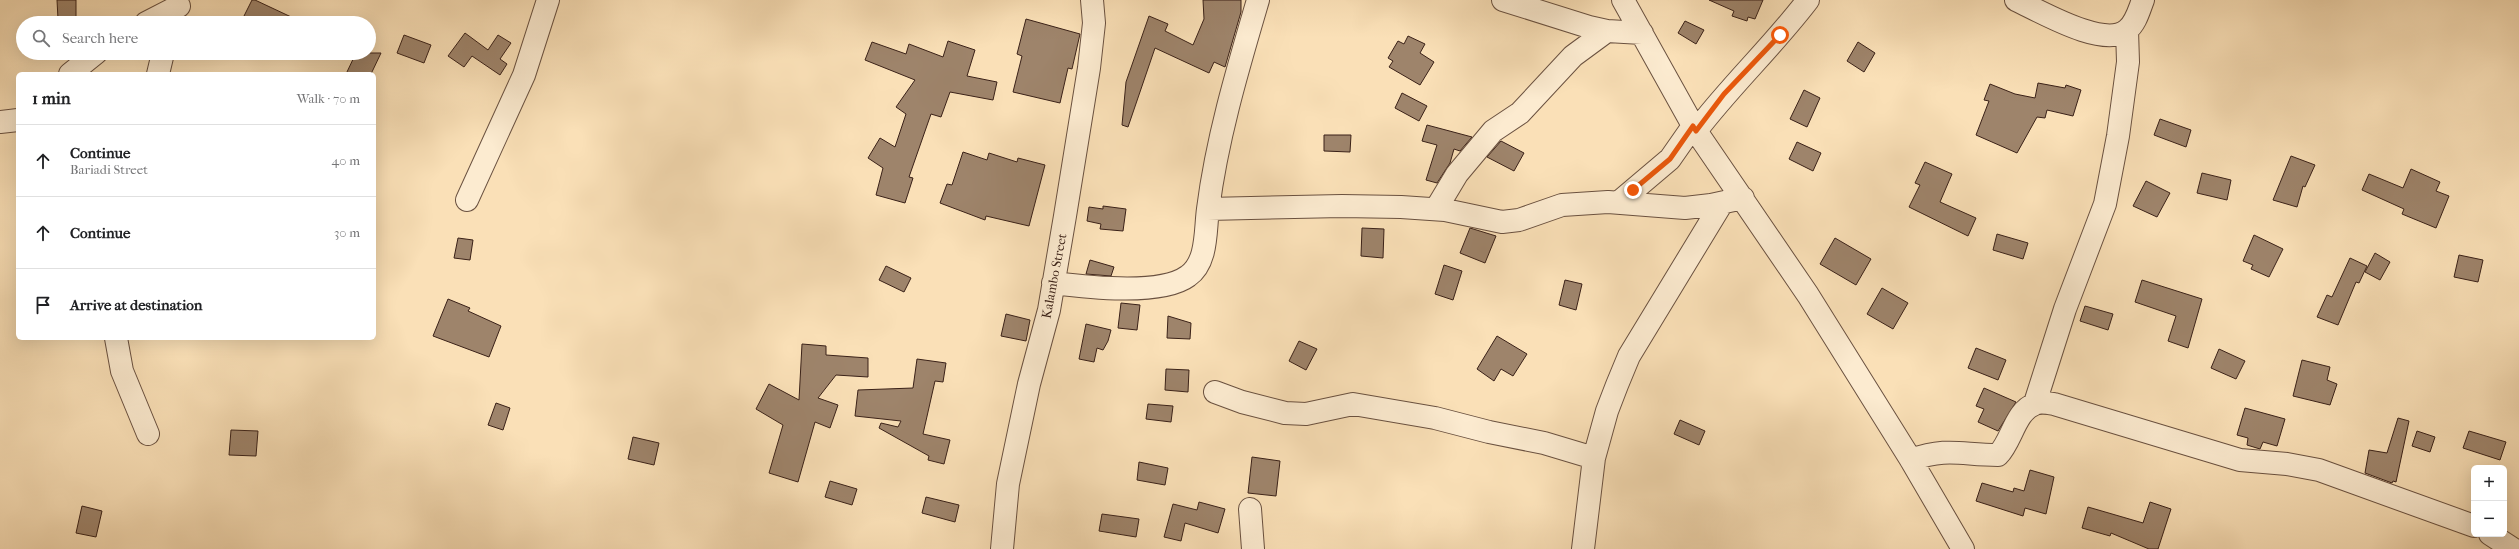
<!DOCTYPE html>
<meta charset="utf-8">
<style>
:root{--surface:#fff;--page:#f6f6f6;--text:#202124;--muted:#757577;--line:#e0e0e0}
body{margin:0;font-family:"IM FELL French Canon",serif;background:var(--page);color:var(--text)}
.controls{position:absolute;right:12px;bottom:12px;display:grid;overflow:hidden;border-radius:6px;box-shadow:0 4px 16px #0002}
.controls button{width:36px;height:36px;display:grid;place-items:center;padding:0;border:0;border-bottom:1px solid var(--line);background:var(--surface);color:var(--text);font:20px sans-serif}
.stop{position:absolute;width:12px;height:12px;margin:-9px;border:3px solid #ea580c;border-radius:50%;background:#fff}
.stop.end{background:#ea580c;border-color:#fff;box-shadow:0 1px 4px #0008}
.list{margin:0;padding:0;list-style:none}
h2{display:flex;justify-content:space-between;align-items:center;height:52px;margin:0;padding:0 16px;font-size:17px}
h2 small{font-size:13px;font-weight:400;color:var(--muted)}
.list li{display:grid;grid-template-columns:26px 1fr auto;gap:12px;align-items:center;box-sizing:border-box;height:72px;padding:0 16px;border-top:1px solid var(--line)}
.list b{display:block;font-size:15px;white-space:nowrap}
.list p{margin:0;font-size:13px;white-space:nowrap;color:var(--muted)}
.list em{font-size:13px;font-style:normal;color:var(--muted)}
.icon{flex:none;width:22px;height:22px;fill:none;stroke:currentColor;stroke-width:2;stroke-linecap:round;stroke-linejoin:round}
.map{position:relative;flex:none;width:2519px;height:549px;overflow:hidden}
.search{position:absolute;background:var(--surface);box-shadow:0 4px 16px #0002;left:16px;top:16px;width:360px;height:44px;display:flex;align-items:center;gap:10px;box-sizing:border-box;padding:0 14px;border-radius:22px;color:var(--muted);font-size:15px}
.panel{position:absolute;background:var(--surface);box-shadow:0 4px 16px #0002;left:16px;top:72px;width:360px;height:268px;border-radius:6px}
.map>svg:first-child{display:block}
</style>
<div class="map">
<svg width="2519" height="549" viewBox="0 0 2519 549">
<rect width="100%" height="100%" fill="#fae0b7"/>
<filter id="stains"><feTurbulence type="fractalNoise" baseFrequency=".005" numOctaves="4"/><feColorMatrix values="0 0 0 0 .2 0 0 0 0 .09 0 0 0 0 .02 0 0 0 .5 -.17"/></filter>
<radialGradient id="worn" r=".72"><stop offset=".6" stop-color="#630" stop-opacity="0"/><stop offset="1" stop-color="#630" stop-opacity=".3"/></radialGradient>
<path fill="#9e846b" stroke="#3a2118" d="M 57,0 L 76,0 L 76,18 L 58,19 Z
M 252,0 L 255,0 L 304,23 L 259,23 L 244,16 Z
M 1203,0 L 1241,0 L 1241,12 L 1225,67 L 1214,62 L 1209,73 L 1155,48 L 1128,127 L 1122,125 L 1126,82 L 1149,16 L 1168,24 L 1165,31 L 1193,45 L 1204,19 Z
M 1709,0 L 1763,0 L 1755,19 L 1748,17 L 1747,21 L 1732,16 L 1734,11 Z
M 1026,19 L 1080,34 L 1072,69 L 1068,68 L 1060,103 L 1013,92 L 1022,56 L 1017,54 Z
M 1685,21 L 1704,30 L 1696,44 L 1678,33 Z
M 465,33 L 488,50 L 498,35 L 511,43 L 500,59 L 507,64 L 500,75 L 472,56 L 464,67 L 448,56 Z
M 404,35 L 431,45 L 424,63 L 397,53 Z
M 1408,36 L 1425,44 L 1420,53 L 1434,62 L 1420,85 L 1389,67 L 1393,61 L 1388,58 L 1398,41 L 1404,44 Z
M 948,41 L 975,50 L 967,76 L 997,82 L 993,100 L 950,92 L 941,117 L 931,114 L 909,177 L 913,178 L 905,203 L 876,195 L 883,168 L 868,158 L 880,138 L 895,147 L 906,114 L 896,107 L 915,80 L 865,60 L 872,42 L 906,54 L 909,44 L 943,57 Z
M 1858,42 L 1875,53 L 1864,72 L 1847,61 Z
M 356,53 L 381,53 L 371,74 L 346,74 Z
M 2038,83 L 2065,88 L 2066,85 L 2081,90 L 2073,116 L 2047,110 L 2045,118 L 2037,117 L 2017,153 L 1976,135 L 1989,101 L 1984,100 L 1990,84 L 2015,94 L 2035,98 Z
M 1804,90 L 1820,98 L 1807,127 L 1790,119 Z
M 1402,93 L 1427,106 L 1419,121 L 1395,108 Z
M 2160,119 L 2191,130 L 2186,147 L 2154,135 Z
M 1427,125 L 1472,137 L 1460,151 L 1454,149 L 1450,163 L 1437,183 L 1426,180 L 1437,145 L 1422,141 Z
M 1324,135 L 1351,135 L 1350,152 L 1324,151 Z
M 1501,141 L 1524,153 L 1514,171 L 1487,157 Z
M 1797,142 L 1821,153 L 1813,171 L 1789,159 Z
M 963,152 L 987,160 L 989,153 L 1017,162 L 1018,158 L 1045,165 L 1029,226 L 986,216 L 985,220 L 940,203 L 947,184 L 952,185 Z
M 2291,156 L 2315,165 L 2305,187 L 2303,186 L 2297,207 L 2273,200 Z
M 1925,162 L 1952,174 L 1940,202 L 1976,218 L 1968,236 L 1909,207 L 1920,185 L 1915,183 Z
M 2411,169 L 2440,182 L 2436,191 L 2449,196 L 2436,228 L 2402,214 L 2404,209 L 2362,190 L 2369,174 L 2403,188 Z
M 2202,173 L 2231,180 L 2227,200 L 2197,193 Z
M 2146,181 L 2170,193 L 2157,217 L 2133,206 Z
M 1103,206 L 1126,209 L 1123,231 L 1100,229 L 1101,224 L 1087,221 L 1089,207 L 1103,209 Z
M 1362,228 L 1384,229 L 1383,258 L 1361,256 Z
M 1470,228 L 1496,236 L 1485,263 L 1460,253 Z
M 1997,234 L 2028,243 L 2023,259 L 1993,250 Z
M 2254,235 L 2283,249 L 2269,277 L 2251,269 L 2253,265 L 2243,261 Z
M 458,238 L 473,240 L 470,260 L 454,258 Z
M 1835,238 L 1871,259 L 1856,285 L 1820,264 Z
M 2375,253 L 2390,262 L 2380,280 L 2365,272 Z
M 2459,255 L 2483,260 L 2478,282 L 2454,277 Z
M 2350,258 L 2367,266 L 2359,283 L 2356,282 L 2338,325 L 2317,317 L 2327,295 L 2332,297 Z
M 1090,260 L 1114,267 L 1111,276 L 1086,274 Z
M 1444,265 L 1462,271 L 1453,300 L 1435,294 Z
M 886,266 L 911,278 L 904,292 L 879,280 Z
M 1565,280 L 1582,284 L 1576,310 L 1559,305 Z
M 2142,280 L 2202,299 L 2188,348 L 2168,341 L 2176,316 L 2135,302 Z
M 1882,288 L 1908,303 L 1893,329 L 1867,314 Z
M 448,299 L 470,308 L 468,311 L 501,326 L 489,357 L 433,336 Z
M 1121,303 L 1140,305 L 1137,330 L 1118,328 Z
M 2085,306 L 2113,314 L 2108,330 L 2080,321 Z
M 1006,314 L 1030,320 L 1026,341 L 1001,336 Z
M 1168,316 L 1191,323 L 1190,339 L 1167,338 Z
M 1086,324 L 1111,330 L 1108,341 L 1103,350 L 1097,348 L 1094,362 L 1079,359 Z
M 1497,336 L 1527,354 L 1513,376 L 1501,369 L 1494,381 L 1477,369 Z
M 1299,341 L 1317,349 L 1306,370 L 1289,361 Z
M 802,344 L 826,346 L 826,355 L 868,358 L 868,377 L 836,375 L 818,398 L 838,405 L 830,428 L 815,422 L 798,482 L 769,473 L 783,425 L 756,409 L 769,384 L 799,400 Z
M 1976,348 L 2006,360 L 1998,380 L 1968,368 Z
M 2219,349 L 2245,361 L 2236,379 L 2211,368 Z
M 917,359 L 946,363 L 943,382 L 935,381 L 923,434 L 950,440 L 944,464 L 928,460 L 929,456 L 879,428 L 881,423 L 898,427 L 901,421 L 855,416 L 858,390 L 913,388 Z
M 2302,360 L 2330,367 L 2327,380 L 2337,384 L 2330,405 L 2293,396 Z
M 1166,369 L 1189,370 L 1188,392 L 1165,390 Z
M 1984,388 L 2016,402 L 1998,431 L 1978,422 L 1984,409 L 1976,406 Z
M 496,403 L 510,408 L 503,430 L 488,425 Z
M 1148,404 L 1173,406 L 1171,422 L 1146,419 Z
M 2245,408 L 2285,419 L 2277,446 L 2263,442 L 2260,449 L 2247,445 L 2248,438 L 2237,435 Z
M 2398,418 L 2409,421 L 2396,482 L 2393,481 L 2392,483 L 2365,473 L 2369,450 L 2387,453 Z
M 1680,420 L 1705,431 L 1699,445 L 1674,434 Z
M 231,430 L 258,431 L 256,456 L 229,455 Z
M 2417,431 L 2435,437 L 2430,452 L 2412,446 Z
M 2469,431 L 2506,442 L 2500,460 L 2463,448 Z
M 633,437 L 659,443 L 654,465 L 628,459 Z
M 1252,457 L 1280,461 L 1276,496 L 1248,493 Z
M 1139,462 L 1168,468 L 1165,485 L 1137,480 Z
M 2030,470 L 2054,477 L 2046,514 L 2025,508 L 2023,516 L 1976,501 L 1982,483 L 2013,492 L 2014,488 L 2024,491 Z
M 830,481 L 857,489 L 852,505 L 825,497 Z
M 926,497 L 959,505 L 955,522 L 922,513 Z
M 1199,502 L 1225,509 L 1218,533 L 1185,523 L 1181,541 L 1164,537 L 1173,504 L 1197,510 Z
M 2150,502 L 2171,509 L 2158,549 L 2149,549 L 2111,533 L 2110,536 L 2082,528 L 2088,507 L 2143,523 Z
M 82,506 L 102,511 L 96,537 L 76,533 Z
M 1102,514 L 1139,519 L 1136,537 L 1099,531 Z"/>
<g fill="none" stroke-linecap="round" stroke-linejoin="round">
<defs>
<path id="street" d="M 1503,0 L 1589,27 L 1607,31 L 1642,33
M 1623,0 L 1696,131 L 1808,295 L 1911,460 L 1963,549
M 2016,0 C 2040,11 2104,49 2127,30 C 2136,23 2139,10 2143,0
M 146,23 L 179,6
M 70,74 L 96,53
M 158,74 L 163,53
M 0,122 L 18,120
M 1696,131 C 1731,85 1773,46 1808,0
M 467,200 L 524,75 L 548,0
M 1618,203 L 1670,159 L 1693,126
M 1208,209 L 1342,206 L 1401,207 L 1445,210 L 1502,222 L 1519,220 L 1562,205 L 1608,202 L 1685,208 L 1711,205 L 1743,198
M 1436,209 L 1457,174 L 1493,131 L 1520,113 L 1573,56 L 1607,31
M 1053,283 C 1085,287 1161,296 1188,276 C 1208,262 1205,230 1208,209 C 1217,138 1238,68 1258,0
M 116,338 L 122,371 L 148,434
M 1215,392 L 1242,402 L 1285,413 L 1306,414 L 1353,404 L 1435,418 L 1489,432 L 1544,443 L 1594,458
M 2035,403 L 2065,309 L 2105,204 L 2118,136 L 2128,62 L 2127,30
M 1911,460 C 1948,447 1961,455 1998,455 C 2012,441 2015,411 2035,404 C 2039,402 2048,403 2054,404 L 2240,460 L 2287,464 L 2319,470 L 2474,526
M 1250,509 L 1253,549
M 2490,534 L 2513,549
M 1002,549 L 1008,484 L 1029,384 L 1049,310 L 1065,216 L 1089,68 L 1094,23 L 1092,0
M 1583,549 L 1594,458 L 1607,411 L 1617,385 L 1629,356 L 1722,203"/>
</defs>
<use href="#street" stroke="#6a5140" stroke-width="24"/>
<use href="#street" stroke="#fcebd0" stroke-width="22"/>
</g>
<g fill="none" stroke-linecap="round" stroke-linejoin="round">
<path stroke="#ea580c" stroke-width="5" d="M 1633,190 L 1670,159 L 1693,126 L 1696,131 L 1724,94 L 1780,35"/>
</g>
<g text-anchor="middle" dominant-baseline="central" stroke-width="3" stroke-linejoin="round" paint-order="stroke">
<g font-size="13" fill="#3a2118" stroke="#fcebd0">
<text transform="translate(1054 276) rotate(-79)">Kalambo Street</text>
</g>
</g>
<rect width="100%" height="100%" filter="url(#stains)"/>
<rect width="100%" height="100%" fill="url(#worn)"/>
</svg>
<div class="controls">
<button>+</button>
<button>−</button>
</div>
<div class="stop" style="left:1780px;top:35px"></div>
<div class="stop end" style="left:1633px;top:190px"></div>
<div class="search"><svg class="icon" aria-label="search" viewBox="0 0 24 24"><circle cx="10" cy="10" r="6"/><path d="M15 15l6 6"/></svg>Search here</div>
<section class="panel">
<h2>1 min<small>Walk · 70 m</small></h2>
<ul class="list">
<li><svg class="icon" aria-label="ahead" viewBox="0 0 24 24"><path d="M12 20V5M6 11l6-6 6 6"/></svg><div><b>Continue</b><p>Bariadi Street</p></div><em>40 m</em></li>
<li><svg class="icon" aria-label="ahead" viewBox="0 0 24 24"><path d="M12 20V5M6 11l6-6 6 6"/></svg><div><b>Continue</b></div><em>30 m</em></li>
<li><svg class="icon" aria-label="arrive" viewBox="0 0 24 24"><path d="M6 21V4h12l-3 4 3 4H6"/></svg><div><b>Arrive at destination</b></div></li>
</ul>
</section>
</div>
